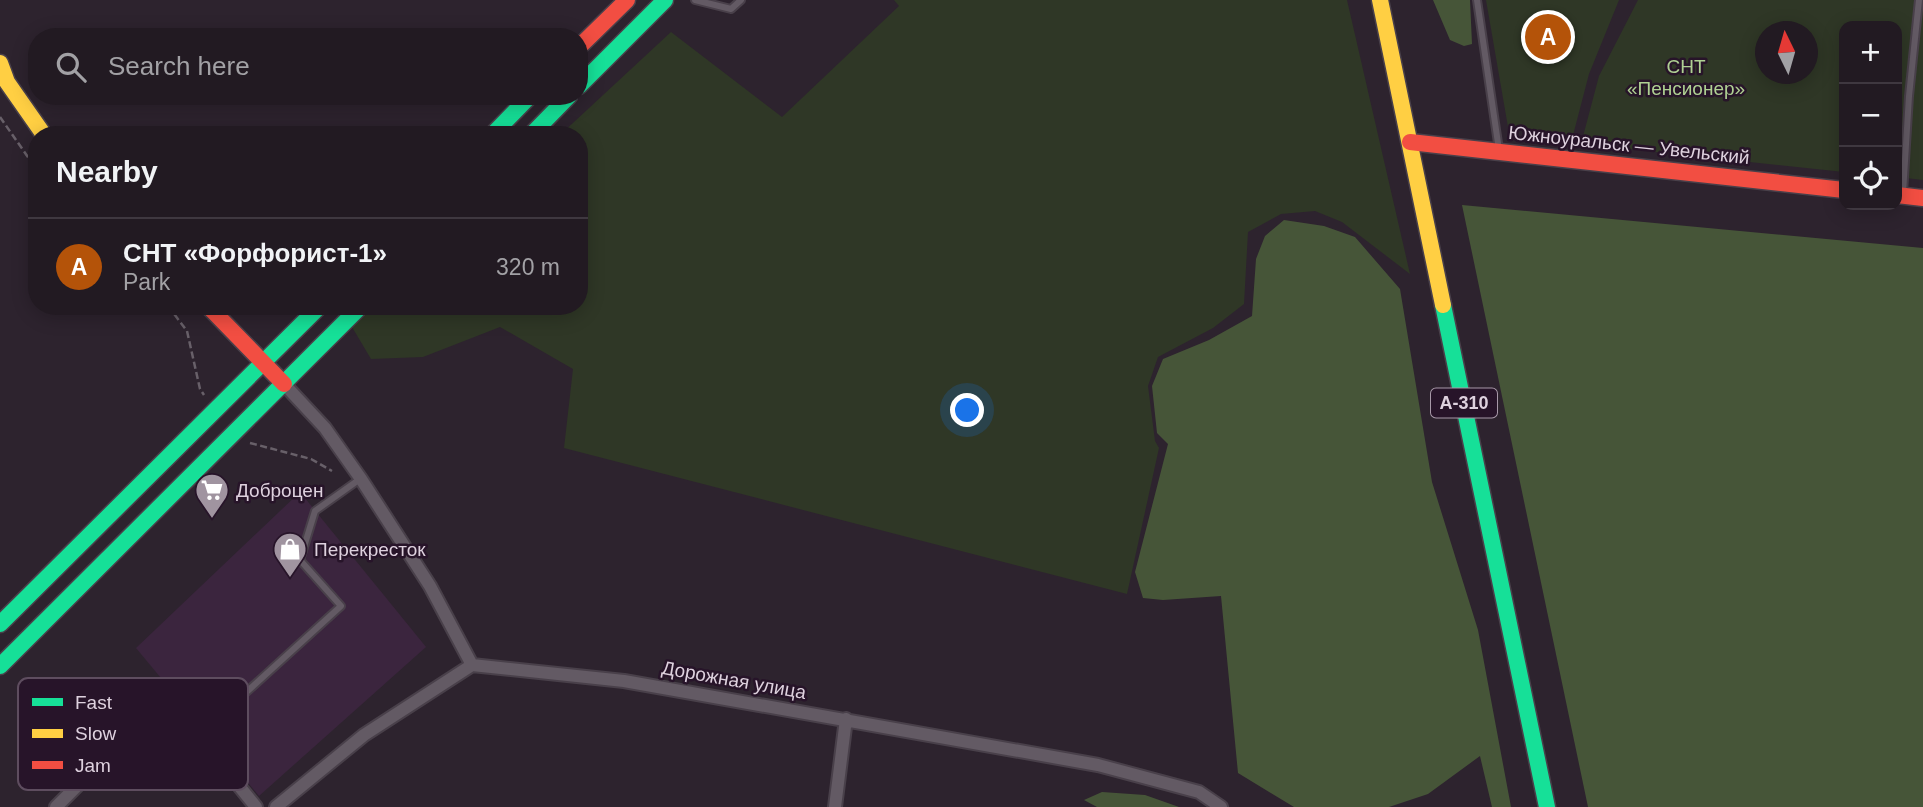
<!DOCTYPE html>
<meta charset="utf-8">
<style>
:root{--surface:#221a22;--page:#2a232a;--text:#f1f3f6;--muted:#a2a1a5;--line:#3f3840;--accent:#b45309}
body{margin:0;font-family:Helvetica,sans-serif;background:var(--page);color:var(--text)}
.controls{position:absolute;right:21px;top:21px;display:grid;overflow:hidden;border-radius:14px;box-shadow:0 4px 18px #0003}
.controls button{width:63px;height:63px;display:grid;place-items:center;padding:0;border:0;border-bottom:2px solid var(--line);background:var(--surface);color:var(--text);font:35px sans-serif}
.compass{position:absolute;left:1755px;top:21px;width:63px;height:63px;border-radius:50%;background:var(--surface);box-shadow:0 4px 18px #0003;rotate:355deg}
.you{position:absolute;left:968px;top:411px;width:24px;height:24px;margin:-18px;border:5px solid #fff;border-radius:50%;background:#1a73e8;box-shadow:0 0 0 10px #1a73e833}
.badge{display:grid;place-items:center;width:46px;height:46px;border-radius:50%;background:var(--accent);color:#fff;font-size:23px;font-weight:700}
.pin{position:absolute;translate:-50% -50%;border:4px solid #fff;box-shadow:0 2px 7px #0006}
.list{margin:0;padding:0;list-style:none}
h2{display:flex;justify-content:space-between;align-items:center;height:91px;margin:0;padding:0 28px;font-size:30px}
h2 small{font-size:23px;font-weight:400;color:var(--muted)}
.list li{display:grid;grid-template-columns:46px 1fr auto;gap:21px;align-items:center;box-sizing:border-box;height:98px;padding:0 28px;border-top:2px solid var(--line)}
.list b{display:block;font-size:26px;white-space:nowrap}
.list p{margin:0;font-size:23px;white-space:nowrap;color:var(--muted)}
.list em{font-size:23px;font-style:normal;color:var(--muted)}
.icon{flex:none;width:38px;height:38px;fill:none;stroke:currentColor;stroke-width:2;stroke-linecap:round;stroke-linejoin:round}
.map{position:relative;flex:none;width:1923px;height:807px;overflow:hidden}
.search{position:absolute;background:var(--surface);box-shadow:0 4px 18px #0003;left:28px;top:28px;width:560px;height:77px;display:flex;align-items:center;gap:18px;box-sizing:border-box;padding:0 24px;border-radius:28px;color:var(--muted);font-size:26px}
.panel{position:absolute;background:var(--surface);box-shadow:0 4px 18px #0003;left:28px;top:126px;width:560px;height:189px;border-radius:28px}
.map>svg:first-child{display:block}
</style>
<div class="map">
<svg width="1923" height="807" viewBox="0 0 1923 807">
<rect width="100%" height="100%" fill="#2d232e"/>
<path fill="#3b253e" d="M 300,492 L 426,647 L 259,796 L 136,648 Z"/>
<path fill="#2f3726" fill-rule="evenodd" d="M 894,0 L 1347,0 L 1410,274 L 1342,222 L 1315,211 L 1281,214 L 1248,232 L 1244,304 L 1213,328 L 1158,357 L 1148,386 L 1155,441 L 1159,448 L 1127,594 L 564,448 L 573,369 L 500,327 L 423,357 L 371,359 L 352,327 L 375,306 L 579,306 L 579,135 L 560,135 L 671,32 L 782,117 L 899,6 Z
M 1486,0 L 1619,0 L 1589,74 L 1571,143 L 1508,127 Z
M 1638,0 L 1923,0 L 1923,180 L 1897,177 L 1897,26 L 1844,26 L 1844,172 L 1581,144 L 1599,76 ZM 1766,32 L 1808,32 L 1808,74 L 1766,74 Z"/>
<path fill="#465538" d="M 1433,0 L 1470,0 L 1472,44 L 1464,46 L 1450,40 Z
M 1462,205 L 1923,248 L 1923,807 L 1588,807 Z
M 1284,220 L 1324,226 L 1355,237 L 1400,289 L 1432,482 L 1478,630 L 1511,807 L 1492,807 L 1480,756 L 1428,794 L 1389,807 L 1294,807 L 1238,773 L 1221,596 L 1163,600 L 1143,598 L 1135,572 L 1168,444 L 1157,433 L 1152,386 L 1163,359 L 1209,340 L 1252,316 L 1256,259 L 1265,236 Z
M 1102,792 L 1145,795 L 1179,807 L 1097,807 L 1084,800 Z"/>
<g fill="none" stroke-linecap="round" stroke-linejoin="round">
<defs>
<path id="lane" d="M 695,0 L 731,9 L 741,0
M 1477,0 L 1499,150
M 1903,193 L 1909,96 L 1919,0
M 241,697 L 341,606 L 300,560 L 315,511 L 360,479"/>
<path id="street" d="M 284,384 L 325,428 L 361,479 L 430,586 L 472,665
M 56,807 L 151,712 L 166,710 L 182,715 L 256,807
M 276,807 L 364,735 L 472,665 L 624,681 L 1098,765 L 1199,792 L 1221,807
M 835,807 L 846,719"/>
<path id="fast" d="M 579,86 L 665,0
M 492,135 L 530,96
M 531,135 L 569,96
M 1443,305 L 1547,807
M 0,624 L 320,306
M 0,666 L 361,306"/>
<path id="slow" d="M 1380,0 L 1443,305
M 0,63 L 7,82 L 44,135"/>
<path id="jam" d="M 579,47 L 627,0
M 1410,142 L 1844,190
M 1897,195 L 1923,198
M 208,306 L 284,384"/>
</defs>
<use href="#lane" stroke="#49404a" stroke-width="10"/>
<use href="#street" stroke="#49404a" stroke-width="16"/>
<use href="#fast" stroke="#49404a" stroke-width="19"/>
<use href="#slow" stroke="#49404a" stroke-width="19"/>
<use href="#jam" stroke="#49404a" stroke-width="19"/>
<path stroke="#686069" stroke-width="2.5" stroke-dasharray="7 3.5" stroke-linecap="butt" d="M 0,117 L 37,170
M 168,306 L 187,331 L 200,389 L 204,395
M 250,443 L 311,459 L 332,471"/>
<use href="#lane" stroke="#635a64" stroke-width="6"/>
<use href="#street" stroke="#635a64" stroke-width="12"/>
<use href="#fast" stroke="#16e098" stroke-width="16"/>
<use href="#slow" stroke="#ffcf43" stroke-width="16"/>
<use href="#jam" stroke="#f24e42" stroke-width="16"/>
</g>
<defs>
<symbol id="supermarket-pin" viewBox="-11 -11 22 30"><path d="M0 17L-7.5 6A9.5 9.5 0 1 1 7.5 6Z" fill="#a094a0" stroke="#271429"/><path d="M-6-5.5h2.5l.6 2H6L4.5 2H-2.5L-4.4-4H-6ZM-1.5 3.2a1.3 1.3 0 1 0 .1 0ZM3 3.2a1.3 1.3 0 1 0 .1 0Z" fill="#fff"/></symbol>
<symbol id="shop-pin" viewBox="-11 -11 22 30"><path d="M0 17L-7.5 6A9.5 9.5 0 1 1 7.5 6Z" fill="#a094a0" stroke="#271429"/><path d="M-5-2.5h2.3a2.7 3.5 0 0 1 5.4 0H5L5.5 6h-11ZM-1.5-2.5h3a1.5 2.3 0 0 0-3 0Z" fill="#fff"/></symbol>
</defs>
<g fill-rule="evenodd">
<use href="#supermarket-pin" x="193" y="471" width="38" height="52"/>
<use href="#shop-pin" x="271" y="530" width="38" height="52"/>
</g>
<g text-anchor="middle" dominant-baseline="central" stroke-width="5" stroke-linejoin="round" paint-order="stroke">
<rect fill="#271429" stroke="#a798a8" stroke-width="2" x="1431" y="388.5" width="66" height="29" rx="5"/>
<g font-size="18" font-weight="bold" fill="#ded1de">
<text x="1464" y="403">А-310</text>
</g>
<g font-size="19" fill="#afd093" stroke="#271429">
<text x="1686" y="66">СНТ<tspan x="1686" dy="22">«Пенсионер»</tspan></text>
</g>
<g font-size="19" fill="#ded1de" stroke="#271429">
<text transform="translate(1629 145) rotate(6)">Южноуральск — Увельский</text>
<text transform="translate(734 680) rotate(10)">Дорожная улица</text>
</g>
<g font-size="19" fill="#ded1de" stroke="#271429" text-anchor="start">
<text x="236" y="490">Доброцен</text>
<text x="314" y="549">Перекресток</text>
</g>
</g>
<rect x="18" y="678" width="230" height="112" rx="10" fill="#271429" stroke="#5e4d5f" stroke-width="2"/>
<rect x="32" y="698" width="31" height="8" fill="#16e098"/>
<rect x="32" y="729" width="31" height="9" fill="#ffcf43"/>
<rect x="32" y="761" width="31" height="8" fill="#f24e42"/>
<g font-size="19" fill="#ded1de">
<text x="75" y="709">Fast</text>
<text x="75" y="740">Slow</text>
<text x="75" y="772">Jam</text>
</g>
</svg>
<div class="controls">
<button>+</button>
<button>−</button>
<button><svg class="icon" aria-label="locate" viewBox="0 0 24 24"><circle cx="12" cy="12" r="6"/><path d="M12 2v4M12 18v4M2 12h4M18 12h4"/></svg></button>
</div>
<svg class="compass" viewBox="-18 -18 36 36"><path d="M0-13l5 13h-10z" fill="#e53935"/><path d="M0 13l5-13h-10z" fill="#a2a1a5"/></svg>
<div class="you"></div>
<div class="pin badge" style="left:1548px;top:37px">A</div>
<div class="search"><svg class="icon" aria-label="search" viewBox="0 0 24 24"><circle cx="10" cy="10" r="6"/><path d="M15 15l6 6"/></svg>Search here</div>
<section class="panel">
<h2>Nearby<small></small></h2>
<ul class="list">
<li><span class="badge">A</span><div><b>СНТ «Форфорист-1»</b><p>Park</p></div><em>320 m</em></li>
</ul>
</section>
</div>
